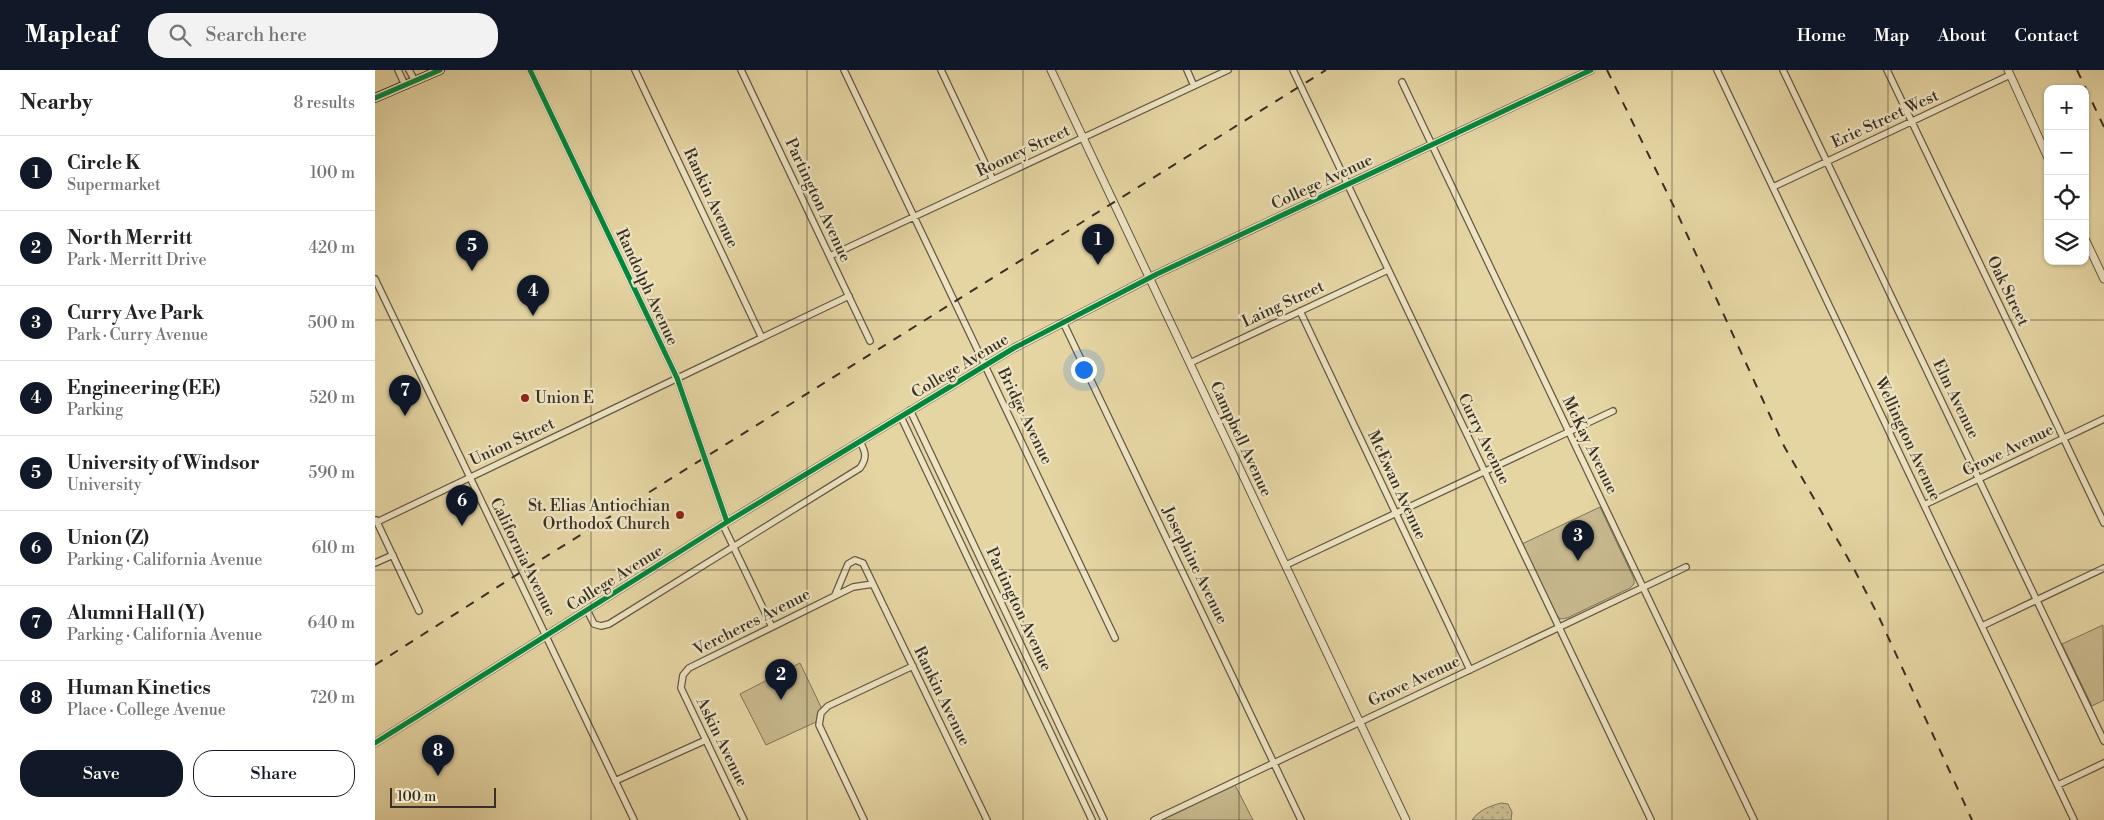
<!DOCTYPE html>
<meta charset="utf-8">
<style>
:root{--surface:#fff;--page:#f2f2f2;--text:#202124;--muted:#757577;--line:#e0e0e0;--accent:#111827}
body{margin:0;font-family:"Libre Bodoni",serif;background:var(--page);color:var(--text)}
.controls{position:absolute;right:15px;top:15px;display:grid;overflow:hidden;border-radius:10px;box-shadow:0 1px 4px #0004}
.controls button{width:45px;height:45px;display:grid;place-items:center;padding:0;border:0;border-bottom:1px solid var(--line);background:var(--surface);color:var(--text);font:25px sans-serif}
.scale{position:absolute;left:15px;bottom:12px;width:106px;box-sizing:border-box;padding-left:5px;border:2px solid #393025;border-top:0;font-size:14px;line-height:18px;white-space:nowrap;color:#393025;-webkit-text-stroke:4px #eee4c3;paint-order:stroke}
.you{position:absolute;left:708px;top:299px;width:18px;height:18px;margin:-12px;border:4px solid #fff;border-radius:50%;background:#1a73e8;box-shadow:0 0 0 8px #1a73e833}
.badge{display:grid;place-items:center;width:32px;height:32px;border-radius:50%;background:var(--accent);color:#fff;font-size:16px;font-weight:700}
.pin{position:absolute;translate:-50% -41px;filter:drop-shadow(0 1px 2px #0008)}
.pin::after{content:'';position:absolute;top:26px;width:18px;height:15px;background:inherit;clip-path:polygon(0 0,100% 0,50% 100%)}
.list{margin:0;padding:0;list-style:none}
h2{display:flex;justify-content:space-between;align-items:center;height:65px;margin:0;padding:0 20px;font-size:21px}
h2 small{font-size:16px;font-weight:400;color:var(--muted)}
.list li{display:grid;grid-template-columns:32px 1fr auto;gap:15px;align-items:center;box-sizing:border-box;height:75px;padding:0 20px;border-top:1px solid var(--line)}
.list b{display:block;font-size:19px;white-space:nowrap}
.list p{margin:0;font-size:16px;white-space:nowrap;color:var(--muted)}
.list em{font-size:16px;font-style:normal;color:var(--muted)}
.actions{display:flex;gap:10px;padding:15px 20px}
.actions a{flex:1;padding:11px 0;border:1px solid var(--accent);border-radius:20px;text-align:center;font-size:18px;color:var(--accent)}
.actions .main{background:var(--accent);color:#fff}
.icon{flex:none;width:28px;height:28px;fill:none;stroke:currentColor;stroke-width:2;stroke-linecap:round;stroke-linejoin:round}
.map{position:relative;flex:none;width:1729px;height:750px;overflow:hidden}
header{display:flex;align-items:center;gap:30px;box-sizing:border-box;height:70px;padding:0 25px;background:var(--accent);color:#fff}
header strong{font-size:24px}
nav{display:flex;gap:28px;margin-inline-start:auto;font-size:18px}
.search{width:350px;height:45px;background:var(--page);display:flex;align-items:center;gap:12px;box-sizing:border-box;padding:0 18px;border-radius:20px;color:var(--muted);font-size:19px}
main{display:flex}
aside{flex:1;background:var(--surface)}
.map>svg:first-child{display:block}
</style>
<header>
<strong>Mapleaf</strong>
<div class="search"><svg class="icon" aria-label="search" viewBox="0 0 24 24"><circle cx="10" cy="10" r="6"/><path d="M15 15l6 6"/></svg>Search here</div>
<nav><a>Home</a><a>Map</a><a>About</a><a>Contact</a></nav>
</header>
<main>
<aside>
<h2>Nearby<small>8 results</small></h2>
<ul class="list">
<li><span class="badge">1</span><div><b>Circle K</b><p>Supermarket</p></div><em>100 m</em></li>
<li><span class="badge">2</span><div><b>North Merritt</b><p>Park · Merritt Drive</p></div><em>420 m</em></li>
<li><span class="badge">3</span><div><b>Curry Ave Park</b><p>Park · Curry Avenue</p></div><em>500 m</em></li>
<li><span class="badge">4</span><div><b>Engineering (EE)</b><p>Parking</p></div><em>520 m</em></li>
<li><span class="badge">5</span><div><b>University of Windsor</b><p>University</p></div><em>590 m</em></li>
<li><span class="badge">6</span><div><b>Union (Z)</b><p>Parking · California Avenue</p></div><em>610 m</em></li>
<li><span class="badge">7</span><div><b>Alumni Hall (Y)</b><p>Parking · California Avenue</p></div><em>640 m</em></li>
<li><span class="badge">8</span><div><b>Human Kinetics</b><p>Place · College Avenue</p></div><em>720 m</em></li>
</ul>
<div class="actions"><a class="main">Save</a><a>Share</a></div>
</aside>
<div class="map">
<svg width="1729" height="750" viewBox="0 0 1729 750">
<defs>
<pattern id="grass-dots" width="8" height="8" patternUnits="userSpaceOnUse" patternTransform="scale(1.25)"><rect width="8" height="8" fill="#c8b98e"/><path d="M2 2h.1M6 6h.1" fill="none" stroke="#a39774" stroke-width="1.8" stroke-linecap="round"/></pattern>
</defs>
<rect width="100%" height="100%" fill="#e5d5a3"/>
<filter id="stains"><feTurbulence type="fractalNoise" baseFrequency=".004" numOctaves="4"/><feColorMatrix values="0 0 0 0 .2 0 0 0 0 .09 0 0 0 0 .02 0 0 0 .5 -.17"/></filter>
<radialGradient id="worn" r=".72"><stop offset=".6" stop-color="#630" stop-opacity="0"/><stop offset="1" stop-color="#630" stop-opacity=".3"/></radialGradient>
<path fill="url(#grass-dots)" stroke="#80745a" d="M 1126,733 L 1133,734 L 1137,742 L 1136,750 L 1097,750 C 1104,740 1115,736 1126,733 Z"/>
<path fill="#c8b98e" stroke="#80745a" d="M 1225,437 L 1259,509 L 1259,514 L 1255,518 L 1192,548 L 1185,549 L 1181,544 L 1147,474 Z
M 1728,555 L 1729,630 L 1717,636 L 1687,574 Z
M 425,593 L 446,637 L 441,652 L 391,675 L 365,624 Z
M 860,715 L 878,750 L 784,750 Z"/>
<g fill="none" stroke-linecap="round" stroke-linejoin="round">
<defs>
<path id="minor" d="M 23,0 L 30,15
M 34,0 L 40,11
M 155,0 L 302,308 L 352,452
M 260,0 L 387,268
M 366,0 L 495,271
M 469,0 L 740,568
M 566,0 L 618,110
M 812,0 L 819,16
M 918,0 L 1276,750
M 1342,0 L 1699,750
M 1408,0 L 1729,671
M 1512,0 L 1729,453
M 1027,12 L 1379,750
M 1398,117 L 1635,5
M 455,186 L 853,0
M 0,209 L 259,750
M 925,241 L 1095,600
M 688,252 L 926,750
M 815,293 L 1013,200
M 535,340 L 729,750
M 526,347 L 717,750
M 1549,435 L 1729,349
M 1,450 L 44,541
M 2,452 L 474,226
M 348,455 L 397,557
M 0,493 L 18,485
M 911,495 L 1238,341
M 498,514 L 612,750
M 212,540 L 219,554 L 226,556 L 234,554 L 485,398 C 492,388 491,382 485,372
M 1607,556 L 1729,498
M 240,711 L 331,670
M 1683,715 L 1729,693
M 369,750 L 306,618 L 308,605 L 314,598 L 478,517 L 498,514 L 488,493 L 480,490 L 473,494 L 460,525
M 489,750 L 444,655 L 446,643 L 453,636 L 538,596
M 779,750 L 1311,497"/>
<path id="tertiary" d="M 676,0 L 1031,750
M 1633,0 L 1673,88
M 1710,169 L 1729,209
M 0,673 L 352,452 L 639,278 L 782,204 L 1216,0"/>
<path id="secondary" d="M 0,28 L 65,0"/>
</defs>
<use href="#minor" stroke="#645944" stroke-width="8"/>
<use href="#tertiary" stroke="#645944" stroke-width="9"/>
<use href="#secondary" stroke="#393025" stroke-width="10"/>
<use href="#minor" stroke="#eee4c3" stroke-width="5.5"/>
<use href="#tertiary" stroke="#eee4c3" stroke-width="7"/>
<use href="#secondary" stroke="#eee4c3" stroke-width="8"/>
<path stroke="#393025" stroke-width="2" stroke-dasharray="9 9" stroke-linecap="butt" d="M 1232,0 L 1303,145 L 1409,376 L 1479,499 L 1503,545 L 1597,750
M 1702,0 L 1729,57
M 0,595 L 135,509 L 951,0"/>
<defs>
<path id="cycleway" d="M 155,0 L 302,308 L 352,452
M 0,28 L 65,0
M 0,673 L 352,452 L 639,278 L 782,204 L 1216,0"/>
</defs>
<use href="#cycleway" stroke="#eee4c3" stroke-width="8"/>
<use href="#cycleway" stroke="#00873e" stroke-width="5"/>
</g>
<path fill="none" stroke="#393025" stroke-width="1" stroke-opacity="0.55" d="M 216,0 L 216,750M 432,0 L 432,750M 648,0 L 648,750M 864,0 L 864,750M 1081,0 L 1081,750M 1297,0 L 1297,750M 1513,0 L 1513,750M 0,250 L 1729,250M 0,500 L 1729,500"/>
<g fill="#8f2418" stroke="#eee4c3" stroke-width="2">
<circle cx="150" cy="328" r="5"/>
<circle cx="305" cy="445" r="5"/>
</g>
<g text-anchor="middle" dominant-baseline="central" stroke-width="4.5" stroke-linejoin="round" paint-order="stroke">
<g font-size="16" fill="#393025" stroke="#eee4c3">
<text transform="translate(1510 49) rotate(-25)">Erie Street West</text>
<text transform="translate(648 81) rotate(-25)">Rooney Street</text>
<text transform="translate(947 112) rotate(-25)">College Avenue</text>
<text transform="translate(336 128) rotate(65)">Rankin Avenue</text>
<text transform="translate(443 130) rotate(65)">Partington Avenue</text>
<text transform="translate(272 217) rotate(65)">Randolph Avenue</text>
<text transform="translate(1633 221) rotate(64)">Oak Street</text>
<text transform="translate(908 234) rotate(-25)">Laing Street</text>
<text transform="translate(585 296) rotate(-31)">College Avenue</text>
<text transform="translate(1581 329) rotate(64)">Elm Avenue</text>
<text transform="translate(650 346) rotate(64)">Bridge Avenue</text>
<text transform="translate(866 369) rotate(65)">Campbell Avenue</text>
<text transform="translate(1109 369) rotate(64)">Curry Avenue</text>
<text transform="translate(1533 369) rotate(65)">Wellington Avenue</text>
<text transform="translate(137 372) rotate(-25)">Union Street</text>
<text transform="translate(1215 375) rotate(64)">McKay Avenue</text>
<text transform="translate(1633 380) rotate(-26)">Grove Avenue</text>
<text transform="translate(1022 415) rotate(65)">McEwan Avenue</text>
<text transform="translate(148 487) rotate(64)">California Avenue</text>
<text transform="translate(820 495) rotate(64)">Josephine Avenue</text>
<text transform="translate(240 508) rotate(-32)">College Avenue</text>
<text transform="translate(644 539) rotate(65)">Partington Avenue</text>
<text transform="translate(377 552) rotate(-27)">Vercheres Avenue</text>
<text transform="translate(1039 611) rotate(-25)">Grove Avenue</text>
<text transform="translate(567 626) rotate(64)">Rankin Avenue</text>
<text transform="translate(347 672) rotate(64)">Askin Avenue</text>
</g>
<g font-size="16" fill="#393025" stroke="#eee4c3" text-anchor="start">
<text x="160" y="328">Union E</text>
<text x="295" y="436" text-anchor="end">St. Elias Antiochian<tspan x="295" dy="18">Orthodox Church</tspan></text>
</g>
</g>
<rect width="100%" height="100%" filter="url(#stains)"/>
<rect width="100%" height="100%" fill="url(#worn)"/>
</svg>
<div class="controls">
<button>+</button>
<button>−</button>
<button><svg class="icon" aria-label="locate" viewBox="0 0 24 24"><circle cx="12" cy="12" r="6"/><path d="M12 2v4M12 18v4M2 12h4M18 12h4"/></svg></button>
<button><svg class="icon" aria-label="layers" viewBox="0 0 24 24"><path d="M12 4l9 5-9 5-9-5zM3 14l9 5 9-5"/></svg></button>
</div>
<div class="scale">100 m</div>
<div class="you"></div>
<div class="pin badge" style="left:723px;top:195px">1</div>
<div class="pin badge" style="left:406px;top:630px">2</div>
<div class="pin badge" style="left:1203px;top:491px">3</div>
<div class="pin badge" style="left:158px;top:246px">4</div>
<div class="pin badge" style="left:97px;top:201px">5</div>
<div class="pin badge" style="left:87px;top:456px">6</div>
<div class="pin badge" style="left:30px;top:346px">7</div>
<div class="pin badge" style="left:63px;top:706px">8</div>
</div>
</main>
